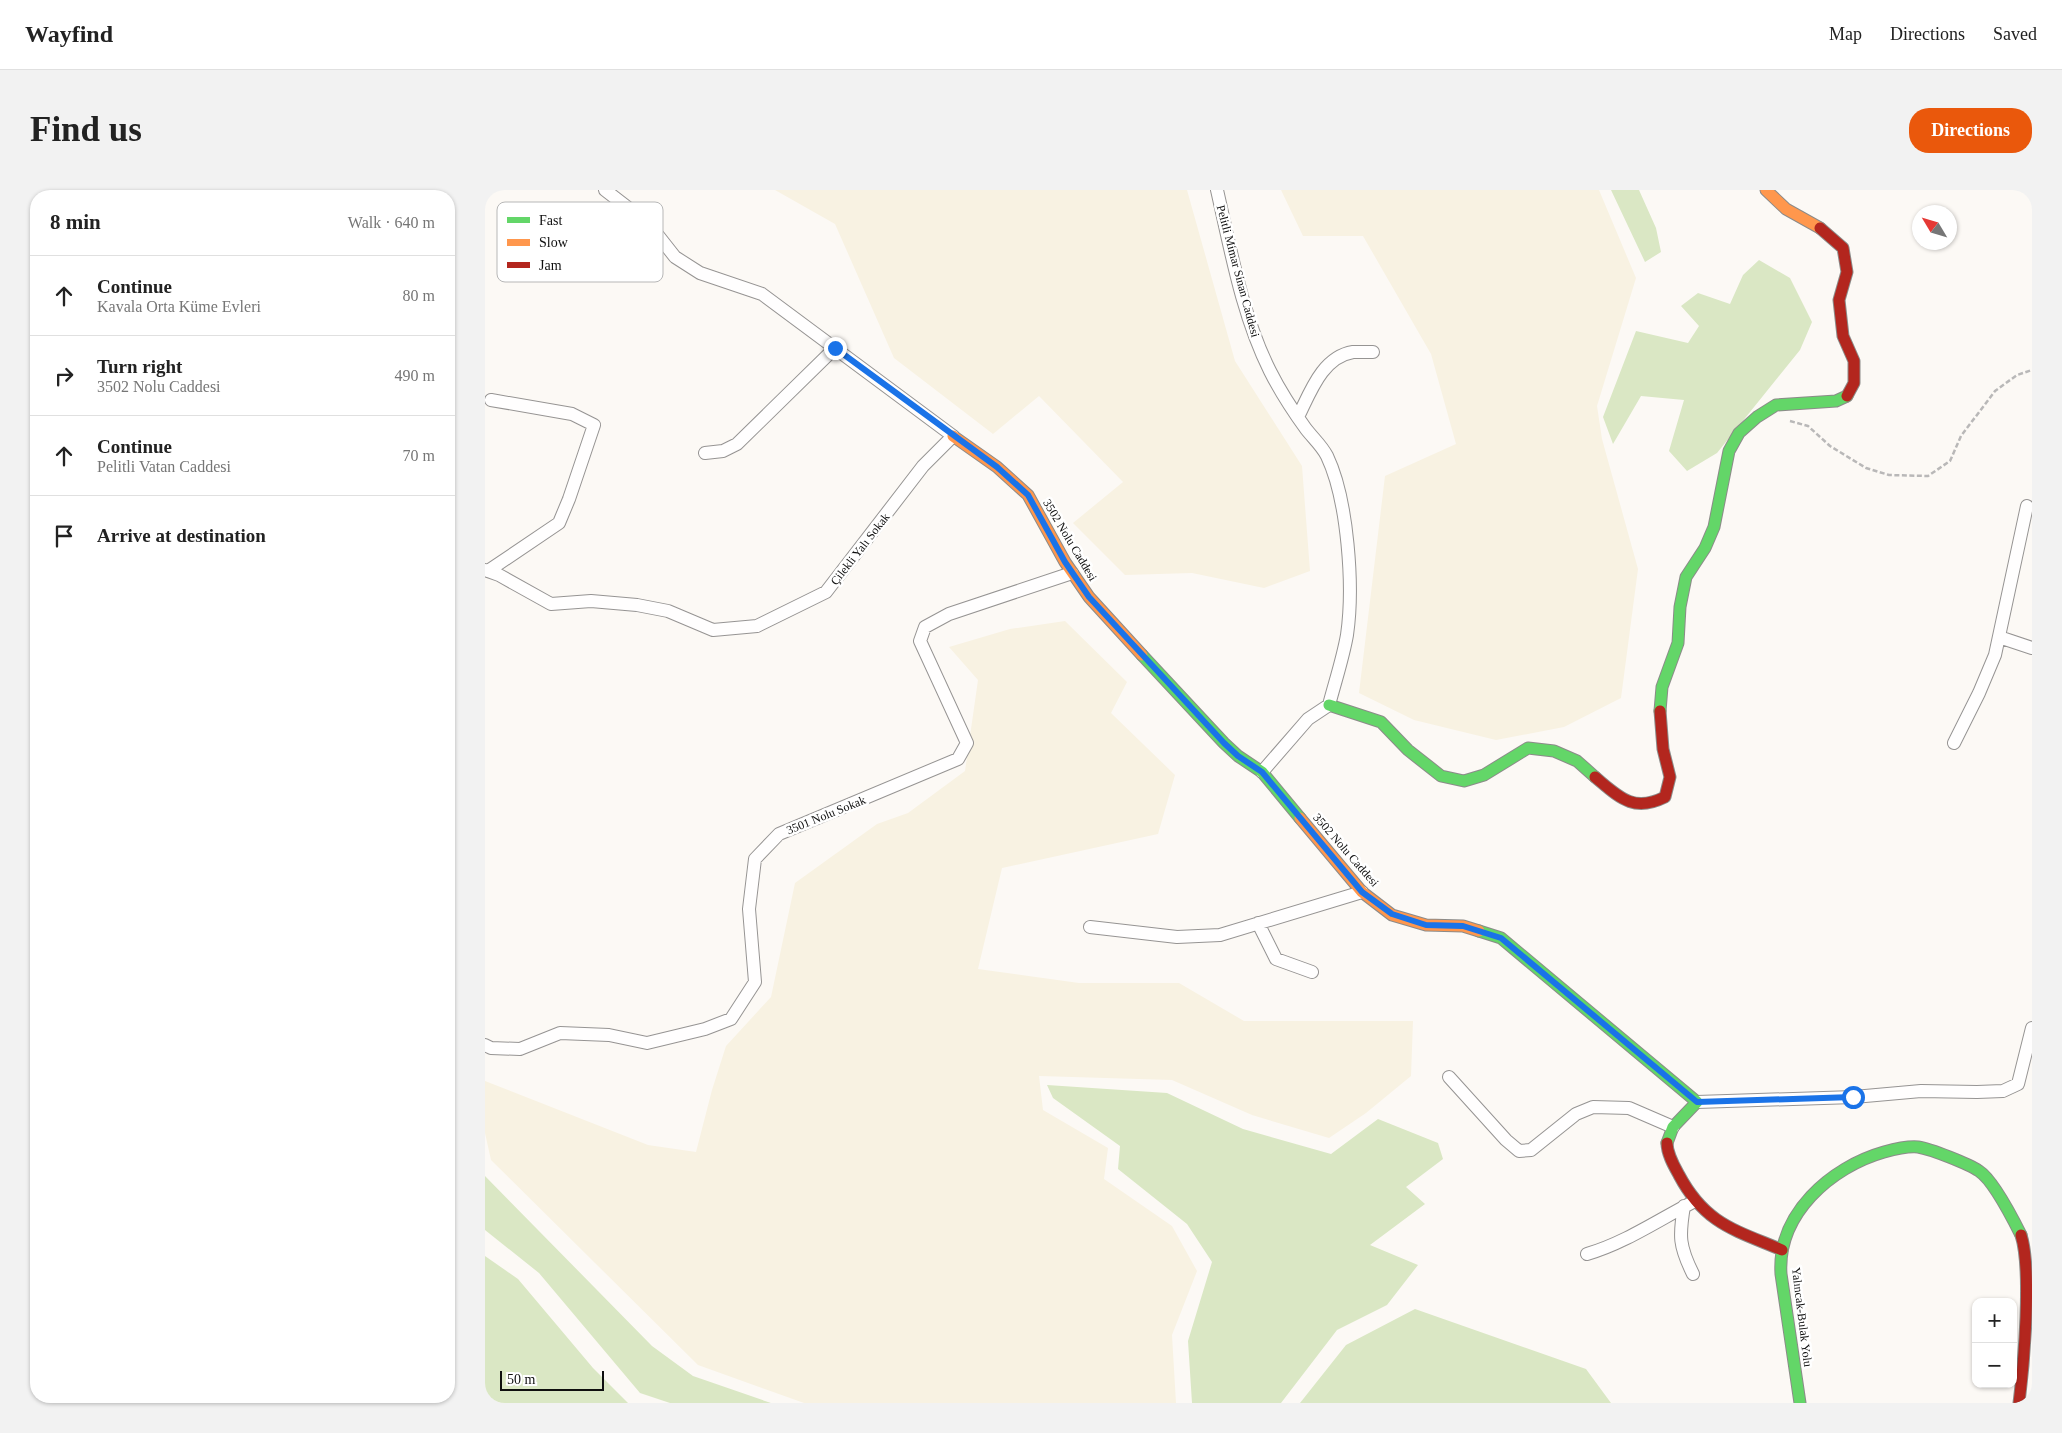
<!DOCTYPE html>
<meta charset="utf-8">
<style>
:root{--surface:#fff;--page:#f2f2f2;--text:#222;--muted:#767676;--line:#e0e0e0;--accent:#ea580c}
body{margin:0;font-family:"Times New Roman",serif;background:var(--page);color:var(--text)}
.controls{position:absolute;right:15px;bottom:15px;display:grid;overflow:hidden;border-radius:10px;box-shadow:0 1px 4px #0004}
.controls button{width:45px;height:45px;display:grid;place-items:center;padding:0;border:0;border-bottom:1px solid var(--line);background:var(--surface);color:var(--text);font:25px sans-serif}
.compass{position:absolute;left:1427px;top:15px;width:45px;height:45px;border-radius:50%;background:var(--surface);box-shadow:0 1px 4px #0004;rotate:308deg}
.scale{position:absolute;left:15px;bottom:12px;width:104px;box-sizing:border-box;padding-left:5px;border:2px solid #0f0f0f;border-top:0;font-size:14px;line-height:18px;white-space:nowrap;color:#0f0f0f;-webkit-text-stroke:4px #fff;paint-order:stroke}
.stop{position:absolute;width:15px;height:15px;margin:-11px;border:4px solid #1a73e8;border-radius:50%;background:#fff}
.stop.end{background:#1a73e8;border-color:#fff;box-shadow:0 1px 5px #0008}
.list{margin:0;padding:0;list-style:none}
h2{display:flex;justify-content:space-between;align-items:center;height:65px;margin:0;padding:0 20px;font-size:21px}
h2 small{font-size:16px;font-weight:400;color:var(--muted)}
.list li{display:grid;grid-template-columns:32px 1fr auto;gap:15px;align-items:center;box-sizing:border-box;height:80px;padding:0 20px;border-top:1px solid var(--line)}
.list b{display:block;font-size:19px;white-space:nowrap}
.list p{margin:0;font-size:16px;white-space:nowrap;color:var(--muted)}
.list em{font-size:16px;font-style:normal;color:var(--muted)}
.icon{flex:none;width:28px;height:28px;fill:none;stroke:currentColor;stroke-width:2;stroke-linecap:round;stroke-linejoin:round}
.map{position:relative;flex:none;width:1547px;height:1213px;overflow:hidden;border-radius:20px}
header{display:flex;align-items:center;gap:30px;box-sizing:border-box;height:70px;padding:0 25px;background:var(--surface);border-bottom:1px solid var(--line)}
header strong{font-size:24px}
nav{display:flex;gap:28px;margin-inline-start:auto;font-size:18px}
.intro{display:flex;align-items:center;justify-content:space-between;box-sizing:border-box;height:120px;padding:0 30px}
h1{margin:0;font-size:35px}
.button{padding:12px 22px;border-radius:20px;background:var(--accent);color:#fff;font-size:18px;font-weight:700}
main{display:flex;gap:30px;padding:0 30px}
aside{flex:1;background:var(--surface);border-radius:20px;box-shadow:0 1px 4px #0004}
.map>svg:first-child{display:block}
</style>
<header>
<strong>Wayfind</strong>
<nav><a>Map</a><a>Directions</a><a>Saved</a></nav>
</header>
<div class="intro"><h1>Find us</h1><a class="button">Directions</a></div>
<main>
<aside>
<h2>8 min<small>Walk · 640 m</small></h2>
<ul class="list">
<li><svg class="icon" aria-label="ahead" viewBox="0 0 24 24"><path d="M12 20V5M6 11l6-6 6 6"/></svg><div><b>Continue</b><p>Kavala Orta Küme Evleri</p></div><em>80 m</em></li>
<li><svg class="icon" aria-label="right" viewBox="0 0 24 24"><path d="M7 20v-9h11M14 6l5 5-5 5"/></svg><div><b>Turn right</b><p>3502 Nolu Caddesi</p></div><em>490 m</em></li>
<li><svg class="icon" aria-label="ahead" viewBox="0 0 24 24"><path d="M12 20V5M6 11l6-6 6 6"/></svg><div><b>Continue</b><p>Pelitli Vatan Caddesi</p></div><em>70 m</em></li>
<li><svg class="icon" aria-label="arrive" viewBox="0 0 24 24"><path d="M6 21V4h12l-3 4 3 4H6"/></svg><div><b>Arrive at destination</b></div></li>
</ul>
</aside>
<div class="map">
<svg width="1547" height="1213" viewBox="0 0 1547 1213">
<rect width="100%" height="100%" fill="#fcf9f5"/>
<path fill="#f8f2e2" d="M 290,0 L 702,0 L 750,171 L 817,276 L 825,381 L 779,398 L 707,383 L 640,385 L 588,333 L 638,292 L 554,206 L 508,244 L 409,168 L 350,34 Z
M 796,0 L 1114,0 L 1151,88 L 1112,216 L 1117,249 L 1153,379 L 1136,508 L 1079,537 L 1011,550 L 929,530 L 874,503 L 900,286 L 971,254 L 946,164 L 878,46 L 818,46 Z
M 580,431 L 642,492 L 626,523 L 690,585 L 673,644 L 517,678 L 493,779 L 594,793 L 694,793 L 759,831 L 928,831 L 926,886 L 881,923 L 844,948 L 767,925 L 687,890 L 554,886 L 558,920 L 623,958 L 619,989 L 687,1036 L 712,1081 L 687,1145 L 691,1213 L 319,1213 L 213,1175 L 6,970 L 0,943 L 0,891 L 163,955 L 211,962 L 227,900 L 241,856 L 286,807 L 310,693 L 392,634 L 423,623 L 480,581 L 493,490 L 464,457 L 525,439 Z"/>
<path fill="#dae7c4" d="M 1126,0 L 1154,0 L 1171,38 L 1176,62 L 1160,72 Z
M 1274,70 L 1305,88 L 1327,132 L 1315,160 L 1232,263 L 1202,281 L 1184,261 L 1199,210 L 1156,206 L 1128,254 L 1118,227 L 1151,141 L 1203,153 L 1214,136 L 1196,116 L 1213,103 L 1245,114 L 1258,85 Z
M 562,895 L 682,903 L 758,939 L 846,964 L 893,929 L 953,953 L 958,969 L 921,997 L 940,1014 L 885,1055 L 933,1075 L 902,1115 L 852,1140 L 796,1213 L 707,1213 L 703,1151 L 727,1072 L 702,1034 L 633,979 L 635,956 L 568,908 Z
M 0,986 L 167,1156 L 208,1186 L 286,1213 L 185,1213 L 155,1203 L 54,1083 L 0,1040 Z
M 0,1066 L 33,1089 L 108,1178 L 143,1213 L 0,1213 Z
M 930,1119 L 1101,1179 L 1126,1213 L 815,1213 L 861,1155 Z"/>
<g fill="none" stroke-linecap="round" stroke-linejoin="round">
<defs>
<path id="street" d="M 732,0 C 746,61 757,125 785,181 C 795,201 808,221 821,239 C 828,248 837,256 842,266 C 863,310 869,397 862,445 C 858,468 850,492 844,515 L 823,529 L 777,582
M 813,227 C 825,203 837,167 868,162 C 875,162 882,162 888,162
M 220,263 L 238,261 L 252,254 L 350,158
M 0,380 L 14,385 L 66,414 L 106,411 L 152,415 L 183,421 L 228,440 L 272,436 L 341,402 L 438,276 L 468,246 L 277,104 L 215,83 L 190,67 L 164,34 L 120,0
M 3,381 L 74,333 L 84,309 L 109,235 L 87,224 L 6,210
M 1514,447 L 1547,458
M 1469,553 L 1494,503 L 1510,465 L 1542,316
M 773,733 L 791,769 L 827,782
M 605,737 L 692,747 L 735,745 L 877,702
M 0,855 L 6,858 L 35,859 L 75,843 L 124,845 L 162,853 L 220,839 L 246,829 L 270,792 L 264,719 L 270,669 L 294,644 L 473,569 L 482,553 L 435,451 L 440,437 L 464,424 L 587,383
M 964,887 L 1021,950 L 1034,961 L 1046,960 L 1091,924 L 1108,917 L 1144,918 L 1188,937
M 1212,912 L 1369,907 L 1436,901 L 1492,902 L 1518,901 L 1533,894 L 1547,838
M 1199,1016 C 1194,1046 1194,1056 1208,1084
M 1102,1064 C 1140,1053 1175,1029 1210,1011"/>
<path id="fast" d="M 657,465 L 739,553 L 753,566 L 777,582 L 815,628
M 844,515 L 896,532 L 923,560 L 956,586 L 979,591 L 999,585 L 1043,558 L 1069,561 L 1092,571 L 1110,587
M 1175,521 L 1177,497 L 1193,453 L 1195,417 L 1201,387 L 1220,358 L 1229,337 L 1244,261 L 1254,243 L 1272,227 L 1291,215 L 1351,211 L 1362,206
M 994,741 L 1016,748 L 1212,912 L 1188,937 L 1182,953
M 1315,1213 L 1296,1084 C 1292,1024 1346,977 1399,962 C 1410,959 1423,956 1433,957 C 1446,959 1484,974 1494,981 C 1508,990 1528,1029 1536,1045"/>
<path id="slow" d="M 1281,0 L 1301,19 L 1335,38
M 468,246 L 512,277 L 543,305 L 580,372 L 604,407 L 657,465
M 815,628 L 877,702 L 907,725 L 941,735 L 978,736 L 994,741"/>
<path id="jam" d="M 1335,38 L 1358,58 L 1362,82 L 1354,110 L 1358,146 L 1369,171 L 1369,193 L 1362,206
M 1110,587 C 1134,607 1148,623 1180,607 L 1185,587 L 1178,559 L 1175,521
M 1182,953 C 1182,964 1189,976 1194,985 C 1220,1034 1250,1040 1297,1060
M 1534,1213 C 1539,1173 1547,1080 1536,1045"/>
</defs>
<use href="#street" stroke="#969493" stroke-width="14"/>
<use href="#fast" stroke="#8c8b89" stroke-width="13"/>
<use href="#slow" stroke="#8c8b89" stroke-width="13"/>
<use href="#jam" stroke="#8c8b89" stroke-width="13"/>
<path stroke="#b9b8b8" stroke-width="2.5" stroke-dasharray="5 2.5" stroke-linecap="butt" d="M 1305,231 L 1323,236 L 1345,256 L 1381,278 L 1404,285 L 1443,286 L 1465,271 L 1476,246 L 1510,201 L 1532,185 L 1547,180"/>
<use href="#street" stroke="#fffefe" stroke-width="12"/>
<use href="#fast" stroke="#63d668" stroke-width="11"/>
<use href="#slow" stroke="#ff974d" stroke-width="11"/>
<use href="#jam" stroke="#b3261e" stroke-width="11"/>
</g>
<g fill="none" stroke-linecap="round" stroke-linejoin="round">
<path stroke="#1a73e8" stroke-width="6" d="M 350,158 L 512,277 L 543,305 L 580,372 L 604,407 L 739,553 L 753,566 L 777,582 L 877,702 L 907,724 L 941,735 L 978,736 L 1016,748 L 1212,912 L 1368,907"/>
</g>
<g text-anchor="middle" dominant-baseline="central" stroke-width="5" stroke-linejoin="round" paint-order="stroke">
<g font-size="12" fill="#0f0f0f" stroke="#fff">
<text transform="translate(753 81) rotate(75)">Pelitli Mimar Sinan Caddesi</text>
<text transform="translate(585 350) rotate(59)">3502 Nolu Caddesi</text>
<text transform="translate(375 359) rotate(-52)">Çilekli Yalı Sokak</text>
<text transform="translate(341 625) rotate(-22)">3501 Nolu Sokak</text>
<text transform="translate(861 660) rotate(49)">3502 Nolu Caddesi</text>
<text transform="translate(1317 1127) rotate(83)">Yalıncak-Bulak Yolu</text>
</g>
</g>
<rect x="12" y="12" width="166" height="80" rx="8" fill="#fff" stroke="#b7b7b7" stroke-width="1"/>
<rect x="22" y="27" width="23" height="6" fill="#63d668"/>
<rect x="22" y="49" width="23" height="7" fill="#ff974d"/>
<rect x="22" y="72" width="23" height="6" fill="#b3261e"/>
<g font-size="14" fill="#0f0f0f">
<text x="54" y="35">Fast</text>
<text x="54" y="57">Slow</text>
<text x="54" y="80">Jam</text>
</g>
</svg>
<div class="controls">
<button>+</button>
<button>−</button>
</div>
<svg class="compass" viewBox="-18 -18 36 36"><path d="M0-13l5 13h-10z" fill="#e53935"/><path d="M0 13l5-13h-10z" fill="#767676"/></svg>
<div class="scale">50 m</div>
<div class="stop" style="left:1368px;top:907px"></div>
<div class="stop end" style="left:350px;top:158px"></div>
</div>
</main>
